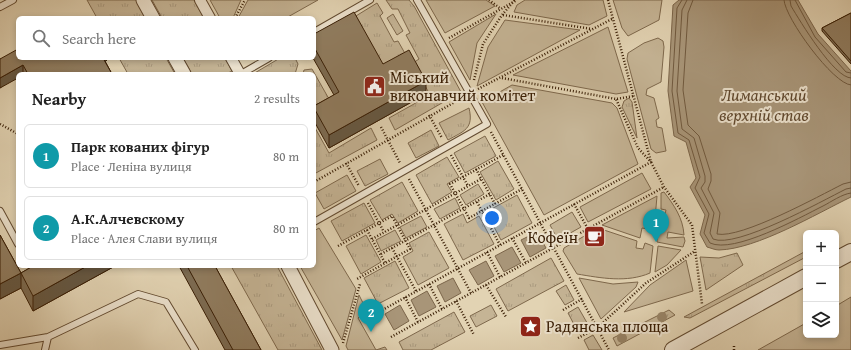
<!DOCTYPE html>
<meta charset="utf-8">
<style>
:root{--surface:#fff;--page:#f2f2f2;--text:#222;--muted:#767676;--line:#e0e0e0;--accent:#db2777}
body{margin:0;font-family:"Gentium Book Plus",serif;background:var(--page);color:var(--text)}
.controls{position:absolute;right:12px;bottom:12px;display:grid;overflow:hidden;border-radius:6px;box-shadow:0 2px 6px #0003}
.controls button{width:36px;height:36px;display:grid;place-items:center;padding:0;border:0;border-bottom:1px solid var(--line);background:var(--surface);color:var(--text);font:20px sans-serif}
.you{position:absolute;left:492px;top:218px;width:14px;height:14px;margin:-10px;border:3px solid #fff;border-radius:50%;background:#1a73e8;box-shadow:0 0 0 6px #1a73e833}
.badge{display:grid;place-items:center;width:26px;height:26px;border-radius:50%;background:var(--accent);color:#fff;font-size:13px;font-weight:700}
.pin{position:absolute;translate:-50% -33px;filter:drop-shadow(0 1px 2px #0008)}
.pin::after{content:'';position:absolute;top:21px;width:14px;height:12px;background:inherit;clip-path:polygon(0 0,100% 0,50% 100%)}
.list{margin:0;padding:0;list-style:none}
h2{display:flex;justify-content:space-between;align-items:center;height:52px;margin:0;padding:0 16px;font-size:17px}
h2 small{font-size:13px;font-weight:400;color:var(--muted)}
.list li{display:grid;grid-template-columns:26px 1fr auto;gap:12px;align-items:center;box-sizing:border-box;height:64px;margin:0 8px 8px;padding:0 8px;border:1px solid var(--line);border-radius:6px}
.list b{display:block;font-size:15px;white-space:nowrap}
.list p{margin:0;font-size:13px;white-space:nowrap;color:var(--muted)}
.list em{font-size:13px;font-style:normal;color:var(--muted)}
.icon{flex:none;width:22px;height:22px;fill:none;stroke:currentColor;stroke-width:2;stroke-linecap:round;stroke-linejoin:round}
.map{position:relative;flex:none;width:851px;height:350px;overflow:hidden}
.search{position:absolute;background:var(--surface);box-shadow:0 2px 6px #0003;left:16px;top:16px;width:300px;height:44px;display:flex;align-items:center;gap:10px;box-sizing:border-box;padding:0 14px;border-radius:6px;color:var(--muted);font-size:15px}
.panel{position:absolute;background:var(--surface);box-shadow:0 2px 6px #0003;left:16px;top:72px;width:300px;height:196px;border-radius:6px}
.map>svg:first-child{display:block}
</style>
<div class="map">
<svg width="851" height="350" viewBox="0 0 851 350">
<defs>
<pattern id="grass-tufts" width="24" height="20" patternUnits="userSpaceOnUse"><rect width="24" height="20" fill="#c5b495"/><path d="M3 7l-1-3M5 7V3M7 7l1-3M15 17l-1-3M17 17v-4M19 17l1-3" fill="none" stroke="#aa9a7f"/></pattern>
</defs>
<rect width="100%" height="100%" fill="#e2d3b3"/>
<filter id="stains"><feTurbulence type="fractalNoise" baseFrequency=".005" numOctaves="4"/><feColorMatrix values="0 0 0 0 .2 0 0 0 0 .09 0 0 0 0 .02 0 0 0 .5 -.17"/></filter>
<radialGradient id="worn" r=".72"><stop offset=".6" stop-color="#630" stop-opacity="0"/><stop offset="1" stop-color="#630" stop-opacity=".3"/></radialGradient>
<path fill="url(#grass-tufts)" stroke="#7e684c" d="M 87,0 L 136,0 L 145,18 L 97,18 Z
M 152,0 L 194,0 L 204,18 L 162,18 Z
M 386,0 L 409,0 L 414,6 L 461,92 L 395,130 L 389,118 L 430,95 L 413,63 L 419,59 L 406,35 L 410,33 L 398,9 L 392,9 Z
M 377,3 L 383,13 L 380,16 L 394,42 L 398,41 L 407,57 L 381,72 L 351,19 Z
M 393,14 L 403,31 L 397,35 L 387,18 Z
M 119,58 L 166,58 L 175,74 L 128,74 Z
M 183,58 L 225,58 L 232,71 L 226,74 L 192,74 Z
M 280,58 L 295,58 L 298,64 L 295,74 L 253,74 Z
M 312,69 L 329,99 L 314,109 L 314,74 L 303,74 L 304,70 Z
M 629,98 L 632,102 L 637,138 L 622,107 L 624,101 Z
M 469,108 C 474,129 464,131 448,140 L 439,123 Z
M 314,126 L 329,153 L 371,128 L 377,140 L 314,174 Z
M 431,130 L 439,146 L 416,158 L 408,143 Z
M 485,136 L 496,156 L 465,173 L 454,153 Z
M 447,157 L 459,177 L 447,184 L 452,192 L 432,204 L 416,175 Z
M 380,159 L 388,174 L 365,186 L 357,171 Z
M 498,161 L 514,189 L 496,200 L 480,172 Z
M 347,175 L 356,191 L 324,209 L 315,193 Z
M 402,182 L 418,211 L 398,223 L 392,214 L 382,220 L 370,200 Z
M 478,184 L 484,194 L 466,205 L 460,195 Z
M 517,195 L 532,223 L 501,240 L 486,212 Z
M 455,198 L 460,208 L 440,219 L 434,209 Z
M 364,203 L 375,223 L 342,241 L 331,221 Z
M 463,214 L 467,223 L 479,216 L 494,244 L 463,260 L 444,224 Z
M 421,216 L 427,227 L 406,238 L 400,227 Z
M 395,230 L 401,241 L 381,251 L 376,240 Z
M 429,232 L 449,268 L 418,285 L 403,257 L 413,251 L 409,243 Z
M 366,235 L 381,262 L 361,274 L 346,246 Z
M 806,251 L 806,257 L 690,318 L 684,317 Z
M 737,253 L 743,265 L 706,290 L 700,257 L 719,258 Z
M 551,258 L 564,281 L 508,311 L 496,289 Z
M 395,261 L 409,288 L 378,304 L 364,278 Z
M 231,266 L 277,266 L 322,350 L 278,350 Z
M 566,285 L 574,300 L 565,305 L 556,291 Z
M 491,305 L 497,316 L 476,327 L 470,316 Z
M 578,307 L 590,328 L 579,334 L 568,313 Z
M 669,310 L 675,315 L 617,346 L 613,338 Z
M 454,312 L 465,332 L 431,350 L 403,350 L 399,342 Z
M 593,335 L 602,350 L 589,350 L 584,340 Z"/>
<path fill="#c5b495" stroke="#7e684c" d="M 210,0 L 241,0 L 233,18 L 220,18 Z
M 248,0 L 318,0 L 286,18 L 238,18 Z
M 426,0 L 486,0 L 495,6 L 445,33 Z
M 525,0 L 603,0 L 607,16 L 589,25 L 514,12 L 517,5 Z
M 613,0 L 662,0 L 659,20 L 628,36 L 622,28 Z
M 496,14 L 477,43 L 470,80 L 449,42 Z
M 505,20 L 580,30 L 477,86 L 488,47 Z
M 608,27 L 628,92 L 616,94 L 513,75 Z
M 658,38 L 663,41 L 664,47 L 661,82 L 647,89 L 646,95 L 654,98 L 659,118 L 656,120 L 657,127 L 662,128 L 666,151 L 656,153 L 651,149 L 627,59 L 628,53 L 644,43 Z
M 512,85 L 612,103 L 617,108 L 638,164 L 544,215 L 482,102 Z
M 642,173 L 651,189 L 588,222 L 580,207 Z
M 664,192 C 674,205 683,218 684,235 L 668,232 L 667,238 L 684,237 L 685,241 L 683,247 L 657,242 L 659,213 L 665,214 L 666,210 L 661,209 L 661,193 Z
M 657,196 L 654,230 L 642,228 L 640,238 L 602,225 Z
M 572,212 L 581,227 L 558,240 L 550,225 Z
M 319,228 L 356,289 L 342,340 L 300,266 L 314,266 L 314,231 Z
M 598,228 L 637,241 L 636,248 L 643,249 L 645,243 L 653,246 L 650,273 C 627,283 601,278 577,274 L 563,251 L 564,248 Z
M 658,246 L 681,250 L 667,265 L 655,272 Z
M 686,260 L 693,291 L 624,312 L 650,285 Z
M 579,278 L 613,284 L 638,282 L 636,287 L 601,319 Z
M 359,295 L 367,311 L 358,318 L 376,350 L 385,347 L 387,350 L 348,350 L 346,346 Z
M 851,297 L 851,350 L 758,350 L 806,323 L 806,335 L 836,335 L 836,306 Z"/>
<path fill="#a89578" stroke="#7b654a" d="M 679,0 L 798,0 L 818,34 L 851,71 L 851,197 C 816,214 757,249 719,250 C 715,250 711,248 707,247 L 700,234 L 705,215 L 690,187 L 696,178 L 686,142 L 674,136 L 668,91 L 673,5 Z
M 537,232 L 546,248 L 530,257 L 521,240 Z
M 512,247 L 521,263 L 504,272 L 495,256 Z
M 486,261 L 494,276 L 478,285 L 469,270 Z
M 453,278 L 461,293 L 445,302 L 437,286 Z
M 427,291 L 436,307 L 419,316 L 411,300 Z
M 400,305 L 409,321 L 394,330 L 385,314 Z"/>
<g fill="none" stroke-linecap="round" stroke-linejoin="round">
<path stroke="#70593e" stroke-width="1" d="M 682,0 L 677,8 L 672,91 L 678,133 L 689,140 L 700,177 L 695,188 L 709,214 L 704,233 L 710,243 C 734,254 799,218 823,206 C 831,202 842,194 851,193
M 687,0 L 682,10 L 677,91 L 682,129 L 694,138 L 705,176 L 705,182 L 701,188 L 714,213 L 710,233 L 713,239 C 736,249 822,201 846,189 L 851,188
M 693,0 L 688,13 L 683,90 L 688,125 L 699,136 L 711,174 L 711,181 L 708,189 L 720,213 L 717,234 C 741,239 819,196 843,184 L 851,182
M 784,0 C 785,18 833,84 851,85
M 790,0 L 791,6 C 800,21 834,78 851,78
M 795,0 L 815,37 L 846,72 L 851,73"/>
<defs>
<path id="service" d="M 0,7 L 13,0
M 314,32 L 370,0
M 241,74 L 269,58
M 0,211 L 18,244
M 314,222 L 487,124 L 417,0
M 0,345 L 48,337
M 45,350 L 48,337 L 138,294 L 166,302 L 195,350"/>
<path id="pedestrian" d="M 200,0 L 210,18
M 231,58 L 240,74"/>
<path id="minor" d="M 143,0 L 153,18
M 175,58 L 184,74
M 288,266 L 332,350"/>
<path id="tertiary" d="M 836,260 L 851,252
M 673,350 L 806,277"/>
</defs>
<use href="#service" stroke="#624a30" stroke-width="8"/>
<use href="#pedestrian" stroke="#624a30" stroke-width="12"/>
<use href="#minor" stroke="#624a30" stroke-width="15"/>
<use href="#tertiary" stroke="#624a30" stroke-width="18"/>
<path stroke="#381d04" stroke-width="2.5" stroke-dasharray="1 2" stroke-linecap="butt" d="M 489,0 L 501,9
M 608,0 L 651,162 L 664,187 L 692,225 L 702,304
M 503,15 L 592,29
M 235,18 L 245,0
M 449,38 L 517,0
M 502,78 L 616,99 L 634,96
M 474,80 L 483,44 L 502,15 L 515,0
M 478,89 L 612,19
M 429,115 L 442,138
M 0,124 L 18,134
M 381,127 L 400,163
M 491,132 L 609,350
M 451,155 L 468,186
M 503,155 L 450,184 L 469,218 L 522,189
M 346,163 L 359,186
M 476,169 L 495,204
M 409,179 L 471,293
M 314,182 L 462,98
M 477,202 L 500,245
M 368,203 L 384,232
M 574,204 L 588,229
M 367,230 L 385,263
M 512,238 L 526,263
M 372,239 L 481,179
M 338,246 L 392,216 L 410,249 L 357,279
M 392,248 L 416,291
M 487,252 L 500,277
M 381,254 L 490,194
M 429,284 L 442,309
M 486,285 L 506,317
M 405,297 L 418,322
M 456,301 L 474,335
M 563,310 L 582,299
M 377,313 L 651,162 L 638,148 L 616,99
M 391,337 L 664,187
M 578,338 L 597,328 L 646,283 L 695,251
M 343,343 L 360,284
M 734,350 L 734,345"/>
<use href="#service" stroke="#ece2ce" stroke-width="6"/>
<use href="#pedestrian" stroke="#ece2ce" stroke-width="10"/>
<use href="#minor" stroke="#ece2ce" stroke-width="13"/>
<use href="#tertiary" stroke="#ece2ce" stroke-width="16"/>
</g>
<g fill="#988467">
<circle cx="662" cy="317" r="5"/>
<circle cx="622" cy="338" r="5"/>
</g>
<path fill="#7c6b52" stroke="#381d04" d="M 851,13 L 851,64 L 822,31 L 822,28 Z
M 314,34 L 383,64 L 426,94 L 329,148 L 314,121 L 314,106 L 334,95 L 313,58 L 314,58 Z
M 107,58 L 107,60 L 105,61 L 112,74 L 18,74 L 0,88 L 0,59 Z
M 0,235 L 21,273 L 33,266 L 115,266 L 33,311 L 21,288 L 0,299 Z
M 179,266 L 215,266 L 261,350 L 225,350 Z"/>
<path fill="#655742" stroke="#381d04" d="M 101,58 L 107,58 L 107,60 L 101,64 Z
M 23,65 L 23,74 L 18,74 L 18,78 L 0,88 L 0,78 Z
M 426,81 L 426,94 L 329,148 L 329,135 Z
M 87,266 L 115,266 L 33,311 L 33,296 Z
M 21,273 L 21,288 L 0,299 L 0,284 Z"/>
<path fill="#907c5f" stroke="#381d04" d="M 354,12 L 383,64 L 409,50 L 426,81 L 329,135 L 314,108 L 314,106 L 339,92 L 314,47 L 314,34 Z
M 851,13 L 851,61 L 822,28 Z
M 18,49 L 18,58 L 103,58 L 112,74 L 28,74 L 23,65 L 0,78 L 0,59 Z
M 0,235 L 21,273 L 0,284 Z
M 33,266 L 87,266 L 33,296 L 21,273 Z
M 187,266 L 215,266 L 261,350 L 233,350 Z"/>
<defs>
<symbol id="civic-square" viewBox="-11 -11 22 22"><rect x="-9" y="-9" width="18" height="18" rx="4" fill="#8f2418" stroke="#ece2ce"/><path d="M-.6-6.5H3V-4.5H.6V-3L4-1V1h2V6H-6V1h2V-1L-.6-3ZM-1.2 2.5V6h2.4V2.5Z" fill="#fff"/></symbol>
<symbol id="cafe-square" viewBox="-11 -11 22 22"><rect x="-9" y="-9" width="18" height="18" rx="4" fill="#8f2418" stroke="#ece2ce"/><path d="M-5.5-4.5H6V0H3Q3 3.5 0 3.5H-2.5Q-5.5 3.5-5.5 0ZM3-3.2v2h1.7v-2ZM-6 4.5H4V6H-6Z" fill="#fff"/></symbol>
<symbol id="sight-square" viewBox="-11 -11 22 22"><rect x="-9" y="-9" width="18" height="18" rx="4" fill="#8f2418" stroke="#ece2ce"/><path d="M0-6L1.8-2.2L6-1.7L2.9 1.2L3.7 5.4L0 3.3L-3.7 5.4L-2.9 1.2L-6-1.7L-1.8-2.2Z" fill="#fff"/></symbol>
</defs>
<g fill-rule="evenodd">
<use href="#civic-square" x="362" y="74" width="25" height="25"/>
<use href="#cafe-square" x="582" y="224" width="25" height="25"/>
<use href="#sight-square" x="518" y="314" width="25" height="25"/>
</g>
<g text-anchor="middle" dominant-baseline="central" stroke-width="4" stroke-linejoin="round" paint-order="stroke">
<g font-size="16" fill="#381d04" stroke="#ece2ce" text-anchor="start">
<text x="390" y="77">Міський<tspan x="390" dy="18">виконавчий комітет</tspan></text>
<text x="578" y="237" text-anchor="end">Кофеїн</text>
<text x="546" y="326">Радянська площа</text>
</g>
<g font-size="17" font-style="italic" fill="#5f472d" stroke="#ece2ce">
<text x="764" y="94">Лиманський<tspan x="764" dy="20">верхній став</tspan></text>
</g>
</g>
<rect width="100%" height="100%" filter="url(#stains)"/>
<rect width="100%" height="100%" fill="url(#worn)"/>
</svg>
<div class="controls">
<button>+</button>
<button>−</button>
<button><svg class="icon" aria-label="layers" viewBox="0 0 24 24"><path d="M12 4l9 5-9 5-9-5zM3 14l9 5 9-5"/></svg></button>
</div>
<div class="you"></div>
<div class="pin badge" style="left:656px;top:242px;background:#0f9aa8">1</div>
<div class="pin badge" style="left:371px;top:332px;background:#0f9aa8">2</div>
<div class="search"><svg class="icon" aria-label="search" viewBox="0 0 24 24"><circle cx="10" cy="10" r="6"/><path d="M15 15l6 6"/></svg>Search here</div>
<section class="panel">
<h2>Nearby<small>2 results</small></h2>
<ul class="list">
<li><span class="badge" style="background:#0f9aa8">1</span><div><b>Парк кованих фігур</b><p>Place · Леніна вулиця</p></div><em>80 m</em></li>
<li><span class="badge" style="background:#0f9aa8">2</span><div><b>А.К.Алчевскому</b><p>Place · Алея Слави вулиця</p></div><em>80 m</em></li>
</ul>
</section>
</div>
